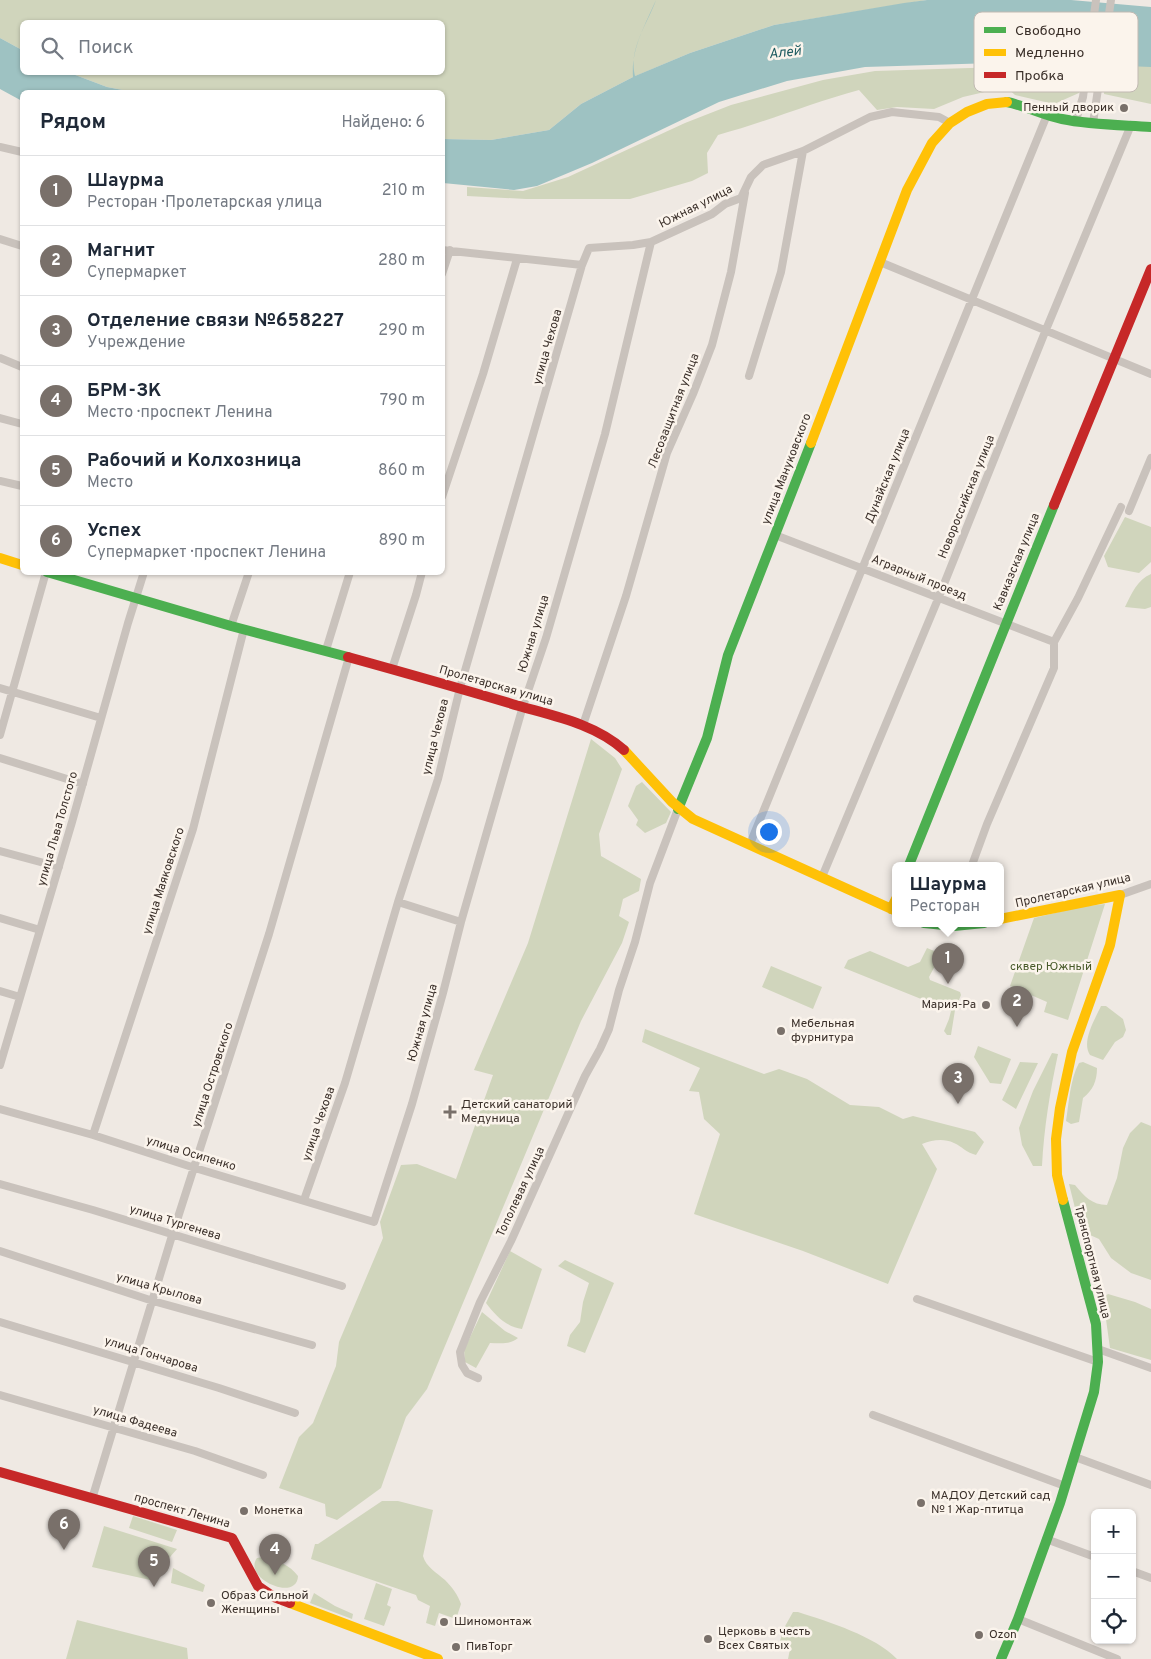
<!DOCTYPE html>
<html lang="ru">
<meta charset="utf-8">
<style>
:root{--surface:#fff;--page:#f6f6f7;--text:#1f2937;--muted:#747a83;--line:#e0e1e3;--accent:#79706a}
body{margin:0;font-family:Overpass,sans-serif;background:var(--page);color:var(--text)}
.controls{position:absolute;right:15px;bottom:15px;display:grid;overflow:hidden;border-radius:8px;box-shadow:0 1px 4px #0004}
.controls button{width:45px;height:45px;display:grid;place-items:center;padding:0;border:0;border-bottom:1px solid var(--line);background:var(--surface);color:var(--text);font:25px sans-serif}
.you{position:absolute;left:768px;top:831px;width:18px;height:18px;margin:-12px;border:4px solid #fff;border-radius:50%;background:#1a73e8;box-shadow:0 0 0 8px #1a73e833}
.badge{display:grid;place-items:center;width:32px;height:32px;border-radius:50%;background:var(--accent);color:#fff;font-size:16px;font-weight:700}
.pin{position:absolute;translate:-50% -41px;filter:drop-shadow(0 1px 2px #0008)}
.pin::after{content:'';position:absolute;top:26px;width:18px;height:15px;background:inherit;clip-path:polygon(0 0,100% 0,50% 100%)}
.popup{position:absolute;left:892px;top:862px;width:112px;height:65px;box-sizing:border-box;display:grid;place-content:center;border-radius:8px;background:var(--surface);filter:drop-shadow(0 1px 4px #0005);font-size:16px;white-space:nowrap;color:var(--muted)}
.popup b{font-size:19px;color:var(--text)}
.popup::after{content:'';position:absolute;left:50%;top:100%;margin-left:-10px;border:10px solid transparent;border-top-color:var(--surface)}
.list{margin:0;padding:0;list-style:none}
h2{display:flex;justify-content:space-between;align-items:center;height:65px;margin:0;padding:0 20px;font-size:21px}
h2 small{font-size:16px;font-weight:400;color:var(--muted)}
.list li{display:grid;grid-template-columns:32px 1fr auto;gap:15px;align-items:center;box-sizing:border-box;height:70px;padding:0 20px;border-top:1px solid var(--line)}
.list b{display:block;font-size:19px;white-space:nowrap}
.list p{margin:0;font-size:16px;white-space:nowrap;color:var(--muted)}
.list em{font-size:16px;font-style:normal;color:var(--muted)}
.icon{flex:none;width:28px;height:28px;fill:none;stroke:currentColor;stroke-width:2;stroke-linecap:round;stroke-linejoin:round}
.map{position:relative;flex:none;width:1151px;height:1659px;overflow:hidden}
.search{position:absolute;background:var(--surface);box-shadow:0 1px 4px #0004;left:20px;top:20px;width:425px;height:55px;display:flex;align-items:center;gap:12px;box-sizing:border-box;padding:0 18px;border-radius:8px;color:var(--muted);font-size:19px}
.panel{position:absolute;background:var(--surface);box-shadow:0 1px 4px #0004;left:20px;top:90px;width:425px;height:485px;border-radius:8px}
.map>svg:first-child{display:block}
</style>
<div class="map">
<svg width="1151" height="1659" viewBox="0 0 1151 1659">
<rect width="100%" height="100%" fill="#efe9e3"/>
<path fill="#d0d5bc" d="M 0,0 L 927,0 L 774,25 L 690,53 L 633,77 L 581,104 L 549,130 L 491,140 L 443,139 L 442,92 L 133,92 L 107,87 L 70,73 L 442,72 L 442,22 L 22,22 L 22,50 L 0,38 Z
M 1110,59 L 1151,62 L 1151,104 L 1104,94 L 1105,76 Z
M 1031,66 L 1081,69 L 1079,93 L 1054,104 L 1015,95 L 1006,87 L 963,97 L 934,109 L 897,107 L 877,110 L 859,90 C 811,103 766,122 718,135 L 707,153 L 708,173 L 692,181 L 630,199 L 526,199 L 467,196 L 467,187 L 523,191 L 568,177 L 685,123 L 731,105 L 823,80 L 875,71 Z
M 1125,517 L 1151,527 L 1151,562 L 1139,573 L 1108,567 L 1104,556 Z
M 1151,574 L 1151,607 L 1145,609 L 1125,607 C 1132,593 1137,580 1151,574 Z
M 591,739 L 615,758 L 622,769 L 599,834 L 601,856 L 641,879 L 639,891 L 623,899 L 619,916 L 629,922 L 622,943 L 581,1021 L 427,1389 L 406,1417 L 381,1488 L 337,1520 L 326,1516 L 325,1504 L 279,1488 L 299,1437 L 313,1423 L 336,1366 L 339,1342 L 383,1238 L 380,1222 L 401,1165 L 417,1164 L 456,1179 L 493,1075 L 474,1070 L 528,943 Z
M 642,782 L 671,812 L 666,823 L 645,833 L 636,825 L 638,820 L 628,806 L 636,786 Z
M 1105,904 L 1068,1020 L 1044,1012 L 1047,1002 L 1010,986 L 1034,918 L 1080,907 Z
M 927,948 L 939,953 L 936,964 L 929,977 L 930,980 L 960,992 L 961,995 L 955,1010 L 951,1035 L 947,1035 L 944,1031 L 949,1019 L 951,1011 L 844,968 L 848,960 L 870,951 L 908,967 L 920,962 Z
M 771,966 L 822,987 L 813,1009 L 762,987 Z
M 1101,1006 L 1106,1006 L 1123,1019 L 1126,1030 L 1123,1037 L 1115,1042 L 1103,1060 L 1090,1055 C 1081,1042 1095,1019 1101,1006 Z
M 645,1029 L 764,1074 L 779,1069 L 807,1079 L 850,1105 L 879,1107 L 903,1119 L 913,1116 L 975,1132 L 984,1142 L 976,1155 C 965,1152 963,1147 954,1143 C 943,1138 933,1140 922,1144 L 937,1169 L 888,1284 L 803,1251 L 694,1214 L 720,1134 L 704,1119 L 699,1092 L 689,1091 L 700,1068 L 642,1042 Z
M 978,1046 L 1011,1059 L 1001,1084 L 990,1083 L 974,1057 Z
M 1052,1053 L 1058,1054 C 1050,1091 1044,1128 1042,1166 L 1033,1166 L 1022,1145 L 1019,1128 L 1033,1091 Z
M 1020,1062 L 1038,1063 L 1016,1109 L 1002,1100 Z
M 1083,1062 L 1097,1068 C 1097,1081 1093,1090 1083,1098 L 1079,1122 L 1071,1124 L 1066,1121 C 1069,1103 1070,1079 1079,1063 Z
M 1141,1122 L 1151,1126 L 1151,1280 L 1131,1273 L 1111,1258 L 1099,1239 L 1090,1235 L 1079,1224 L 1069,1184 L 1075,1185 C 1084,1196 1092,1205 1107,1205 L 1117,1178 L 1123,1148 L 1130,1133 Z
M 510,1251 L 542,1269 L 522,1329 C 506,1327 495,1315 486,1303 Z
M 565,1260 L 614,1283 L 585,1353 L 567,1346 L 570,1335 L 580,1322 L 583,1302 L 589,1283 L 558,1266 Z
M 1108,1294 L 1135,1302 L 1151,1309 L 1151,1360 L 1110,1348 L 1103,1298 Z
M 482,1312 L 505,1331 L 518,1338 C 510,1345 500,1343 490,1343 L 476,1368 L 465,1362 L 464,1350 Z
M 382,1501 L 398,1501 L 433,1510 L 423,1556 C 426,1567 437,1573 445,1580 C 452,1587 458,1595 461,1604 L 456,1619 L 439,1613 L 435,1626 L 426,1623 L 430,1606 L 418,1600 L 416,1595 L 311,1559 L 315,1544 L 318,1544 Z
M 133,1516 L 177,1530 L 172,1542 L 129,1528 Z
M 104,1526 L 177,1549 L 150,1580 L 92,1567 Z
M 263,1557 C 277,1560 290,1565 298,1576 C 297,1603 242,1578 257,1558 Z
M 173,1568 L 205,1585 L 203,1592 L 171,1583 Z
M 376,1583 L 392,1589 L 387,1605 L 391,1607 L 384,1626 L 364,1619 Z
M 314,1593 L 335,1606 L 353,1614 L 352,1619 L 310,1603 Z
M 793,1612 L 798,1612 C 829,1622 875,1636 897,1659 L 788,1659 L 790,1649 L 779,1644 L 784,1628 Z
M 77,1620 L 187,1648 L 188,1659 L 66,1659 Z"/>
<path fill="#9ec2c2" d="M 656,0 C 648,23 628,49 635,76 L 690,53 L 774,25 L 904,3 L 927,0 L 1071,0 L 1151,7 L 1151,67 L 1027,62 L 865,67 L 787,81 L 719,102 L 592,163 L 537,186 L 514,190 L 443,183 L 443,139 L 491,140 L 549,130 L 581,104 L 633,77 C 631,49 645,25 656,0 Z
M 0,38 L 22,50 L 22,72 L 70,73 L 107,87 L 133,92 L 22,92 L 22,101 L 0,89 Z"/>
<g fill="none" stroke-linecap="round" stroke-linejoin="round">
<path stroke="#c9c2bc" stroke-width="8" d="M 1076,120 L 1083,97 L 1096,0
M 1093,123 L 1111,0
M 0,147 L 22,152
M 0,239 L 22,246
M 442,250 L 582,265
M 880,262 L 1151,374
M 442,274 L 450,250
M 0,358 L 22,367
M 749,376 L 781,272 L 803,151
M 0,418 L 22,424
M 0,481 L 22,486
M 442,497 L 483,374 L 517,259
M 1129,511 L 1151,458
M 775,535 L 1054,642
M 231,626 L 249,572
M 326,650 L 350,572
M 392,669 L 416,595 L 422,572
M 0,688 L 101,718
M 583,725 L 626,596 L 667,453 L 693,394 L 712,345 L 731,272 L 745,193
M 0,735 L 46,572
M 0,758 L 83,784
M 750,844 C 850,602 947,358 1047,115
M 0,851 L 59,867
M 972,865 L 987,824 L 1054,668 L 1054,642 L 1078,598 L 1121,507
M 822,877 L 938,599 L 1045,332 L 1131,125
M 1120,895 L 1151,884
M 398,902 L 461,922
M 0,918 L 40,930
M 0,991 L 20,997
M 0,1065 L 72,822 L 128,623 L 144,572
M 0,1109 L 93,1135 L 195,1168 L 374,1222 L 412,1104 L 443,993 L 461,922 L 523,706 L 546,638 L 605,434 L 651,242
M 93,1135 L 193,829 L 244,629
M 0,1184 L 93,1210 L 342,1286
M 304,1200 L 345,1083 L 398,902 L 438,779 L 460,688 L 582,265 L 589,248 L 633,245 L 651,242 L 712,214 L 725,204 L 741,198 L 751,177 L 763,165 L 803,151 L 870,117 L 892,112 L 939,117 L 950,123
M 0,1251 L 153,1301 L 312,1345
M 917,1299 L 1098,1362
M 0,1322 L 219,1388 L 295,1413
M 1098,1349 L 1151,1368
M 478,1378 L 467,1373 L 462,1365 L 460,1352 L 480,1302 L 511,1241 L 585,1076 L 600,1049 L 609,1029 L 619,990 L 635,942 L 650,883 L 678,809
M 0,1395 L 195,1451 L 263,1475
M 873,1415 L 1065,1486
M 1075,1457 L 1151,1485
M 92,1499 L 171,1239 L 269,934 L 349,657
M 1046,1539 L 1095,1557
M 1132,1571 L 1151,1578
M 1018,1619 L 1117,1659"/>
<path stroke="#4caf50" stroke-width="10" d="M 1007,102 C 1026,106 1043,115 1062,119 C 1091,125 1122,125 1151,127
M 47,572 L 231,626 L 348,657
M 678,809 L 707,738 L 728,655 L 811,443
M 909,865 L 1054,505
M 924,923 L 954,926 L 984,923
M 1001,1659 L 1018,1619 L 1060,1503 L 1094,1392 L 1098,1362 L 1096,1324 L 1063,1200"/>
<path stroke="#ffc107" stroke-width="10" d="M 811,443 L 907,190 L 932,143 L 950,123 L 967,112 L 987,104 L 1007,102
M 0,558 L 22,565
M 624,750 L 672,802 L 693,819 L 896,911
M 891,909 L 896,899
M 1000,919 L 1120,895 L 1110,945 L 1072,1052 L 1060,1108 L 1056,1139 L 1057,1175 L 1063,1200
M 290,1603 L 438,1659"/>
<path stroke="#c62828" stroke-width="10" d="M 1054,505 L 1151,269
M 348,657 C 402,672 455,687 509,703 C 548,715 593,722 624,750
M 0,1472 L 232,1538 L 258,1586 L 274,1597 L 290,1603"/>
</g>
<g fill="#79706a" stroke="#fbf4ec" stroke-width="2">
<circle cx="1124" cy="108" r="5"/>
<circle cx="986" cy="1005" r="5"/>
<circle cx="781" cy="1031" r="5"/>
<path d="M447.5 1104.5h5v5h5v5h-5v5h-5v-5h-5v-5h5z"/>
<circle cx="921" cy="1503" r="5"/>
<circle cx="244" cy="1511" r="5"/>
<circle cx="211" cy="1603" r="5"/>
<circle cx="444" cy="1622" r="5"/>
<circle cx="979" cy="1635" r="5"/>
<circle cx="708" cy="1639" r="5"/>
<circle cx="456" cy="1647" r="5"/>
</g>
<g text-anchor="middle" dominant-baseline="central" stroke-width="5" stroke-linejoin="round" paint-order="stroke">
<g font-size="12" fill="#3a2f29" stroke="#fbf4ec" text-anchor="start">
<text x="1114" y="108" text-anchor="end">Пенный дворик</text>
<text x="976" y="1005" text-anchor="end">Мария-Ра</text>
<text x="791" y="1024">Мебельная<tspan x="791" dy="14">фурнитура</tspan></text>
<text x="461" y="1105">Детский санаторий<tspan x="461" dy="14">Медуница</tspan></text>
<text x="931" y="1496">МАДОУ Детский сад<tspan x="931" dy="14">№ 1 Жар-птитца</tspan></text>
<text x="254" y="1511">Монетка</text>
<text x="221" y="1596">Образ Сильной<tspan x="221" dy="14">Женщины</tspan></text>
<text x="454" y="1622">Шиномонтаж</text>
<text x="718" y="1632">Церковь в честь<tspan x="718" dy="14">Всех Святых</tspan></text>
<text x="989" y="1635">Ozon</text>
<text x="466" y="1647">ПивТорг</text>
</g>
<g font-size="12" fill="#3a2f29" stroke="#fbf4ec">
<text transform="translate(696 207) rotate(-27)">Южная улица</text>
<text transform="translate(548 347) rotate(-74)">улица Чехова</text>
<text transform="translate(674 411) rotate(-69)">Лесозащитная улица</text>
<text transform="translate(787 469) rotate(-69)">улица Мануковского</text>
<text transform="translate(888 476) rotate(-68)">Дунайская улица</text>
<text transform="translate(967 497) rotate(-68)">Новороссийская улица</text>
<text transform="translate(1017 562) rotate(-68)">Кавказская улица</text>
<text transform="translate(919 578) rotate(22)">Аграрный проезд</text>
<text transform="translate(534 634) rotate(-73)">Южная улица</text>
<text transform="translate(496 686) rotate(16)">Пролетарская улица</text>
<text transform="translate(436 737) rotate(-76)">улица Чехова</text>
<text transform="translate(58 829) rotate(-74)">улица Льва Толстого</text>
<text transform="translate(164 881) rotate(-72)">улица Маяковского</text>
<text transform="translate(1073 891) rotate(-13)">Пролетарская улица</text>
<text transform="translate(423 1023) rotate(-74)">Южная улица</text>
<text transform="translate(213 1075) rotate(-72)">улица Островского</text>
<text transform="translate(319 1124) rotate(-71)">улица Чехова</text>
<text transform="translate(191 1154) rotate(17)">улица Осипенко</text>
<text transform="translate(521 1192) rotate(-65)">Тополевая улица</text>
<text transform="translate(175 1223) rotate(17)">улица Тургенева</text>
<text transform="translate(1092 1262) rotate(76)">Транспортная улица</text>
<text transform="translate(159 1289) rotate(16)">улица Крылова</text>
<text transform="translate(151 1355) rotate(17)">улица Гончарова</text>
<text transform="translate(135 1422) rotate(16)">улица Фадеева</text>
<text transform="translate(182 1511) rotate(16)">проспект Ленина</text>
</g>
<g font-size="12" fill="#495b2b" stroke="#fbf4ec">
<text x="1051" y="967">сквер Южный</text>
</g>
<g font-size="14" font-style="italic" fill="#1b5a5f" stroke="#fbf4ec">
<text transform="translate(785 53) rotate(-6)">Алей</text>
</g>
</g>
<rect x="974" y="12" width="164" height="80" rx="8" fill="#fbf4ec" stroke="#c1b9b2" stroke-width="1"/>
<rect x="984" y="27" width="22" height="6" fill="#4caf50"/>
<rect x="984" y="49" width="22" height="7" fill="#ffc107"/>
<rect x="984" y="72" width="22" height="6" fill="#c62828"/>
<g font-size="14" fill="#3a2f29">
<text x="1015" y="35">Свободно</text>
<text x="1015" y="57">Медленно</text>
<text x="1015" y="80">Пробка</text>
</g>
</svg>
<div class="controls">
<button>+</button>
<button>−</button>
<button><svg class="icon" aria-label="locate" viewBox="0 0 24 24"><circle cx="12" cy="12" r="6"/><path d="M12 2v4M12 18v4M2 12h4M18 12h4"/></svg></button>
</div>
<div class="you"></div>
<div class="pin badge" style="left:948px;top:984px">1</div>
<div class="popup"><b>Шаурма</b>Ресторан</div>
<div class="pin badge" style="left:1017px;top:1027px">2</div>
<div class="pin badge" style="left:958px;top:1104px">3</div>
<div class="pin badge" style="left:275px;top:1575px">4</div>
<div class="pin badge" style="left:154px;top:1587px">5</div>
<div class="pin badge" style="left:64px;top:1550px">6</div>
<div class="search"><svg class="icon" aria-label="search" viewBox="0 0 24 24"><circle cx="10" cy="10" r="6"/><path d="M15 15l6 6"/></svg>Поиск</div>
<section class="panel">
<h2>Рядом<small>Найдено: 6</small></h2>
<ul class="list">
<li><span class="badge">1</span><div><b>Шаурма</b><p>Ресторан · Пролетарская улица</p></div><em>210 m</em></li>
<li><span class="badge">2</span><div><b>Магнит</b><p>Супермаркет</p></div><em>280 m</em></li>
<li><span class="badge">3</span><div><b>Отделение связи №658227</b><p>Учреждение</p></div><em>290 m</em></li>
<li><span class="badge">4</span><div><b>БРМ-ЗК</b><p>Место · проспект Ленина</p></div><em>790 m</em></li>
<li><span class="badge">5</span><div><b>Рабочий и Колхозница</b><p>Место</p></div><em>860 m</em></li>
<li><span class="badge">6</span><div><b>Успех</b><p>Супермаркет · проспект Ленина</p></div><em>890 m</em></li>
</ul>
</section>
</div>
